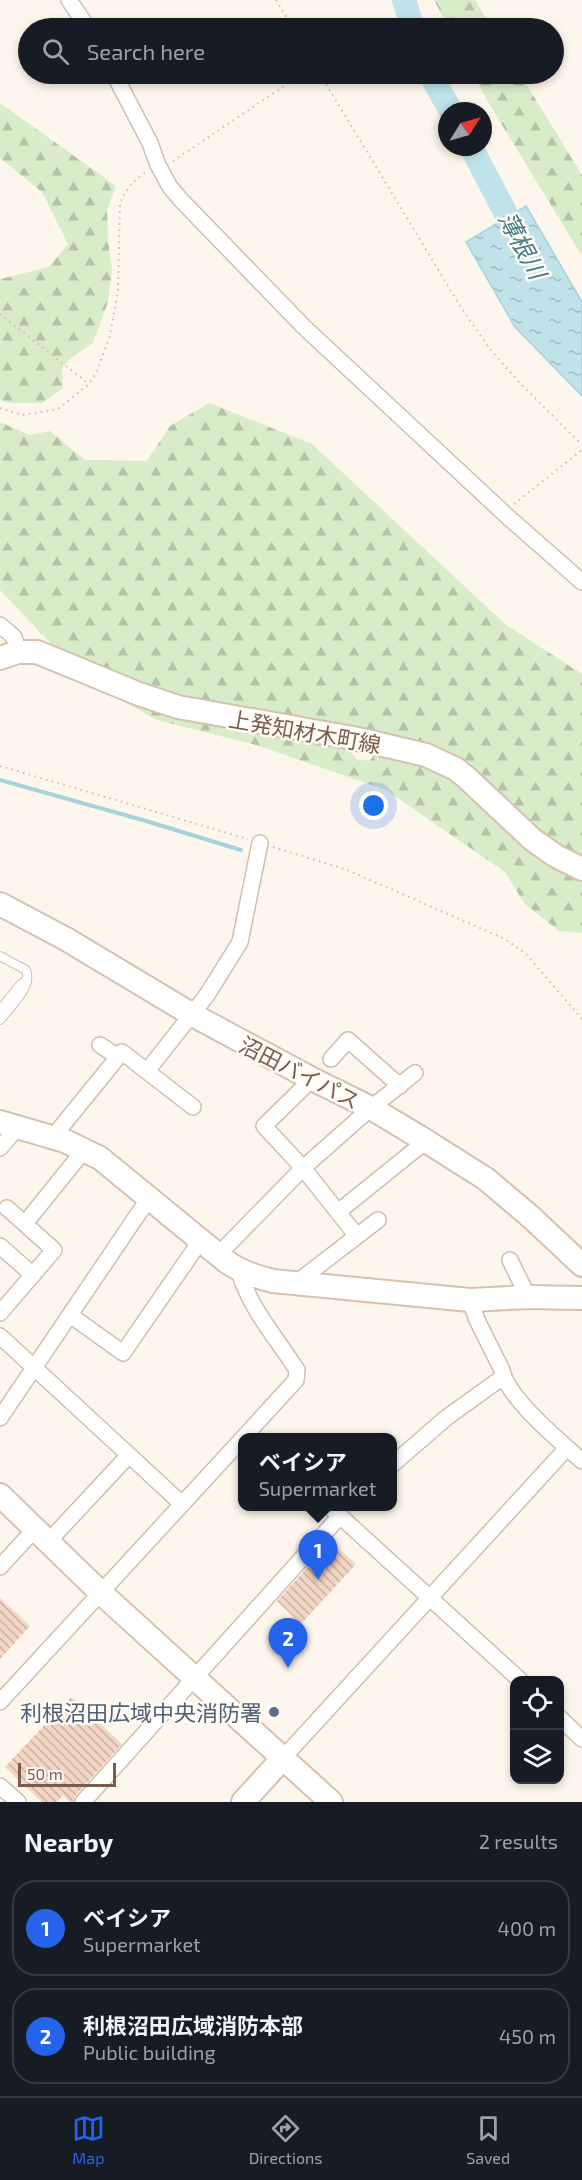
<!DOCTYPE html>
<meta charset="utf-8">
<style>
:root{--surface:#171b24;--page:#242831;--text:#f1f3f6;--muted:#9ea1a6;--line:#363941;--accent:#2563eb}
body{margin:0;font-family:"Exo 2","Noto Sans JP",sans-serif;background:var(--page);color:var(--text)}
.controls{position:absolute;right:18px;bottom:18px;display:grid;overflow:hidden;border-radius:12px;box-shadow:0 3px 9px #0003}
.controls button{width:54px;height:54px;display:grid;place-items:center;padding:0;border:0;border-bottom:2px solid var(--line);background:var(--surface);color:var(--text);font:30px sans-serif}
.compass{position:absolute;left:438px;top:102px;width:54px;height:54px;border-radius:50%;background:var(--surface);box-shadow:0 3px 9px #0003;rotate:53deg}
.scale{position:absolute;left:18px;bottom:15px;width:98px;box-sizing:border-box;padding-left:6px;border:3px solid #7a5c4d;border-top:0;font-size:16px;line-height:21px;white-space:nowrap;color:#7a5c4d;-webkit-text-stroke:4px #fffaf3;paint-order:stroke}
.you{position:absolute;left:374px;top:806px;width:21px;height:21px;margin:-15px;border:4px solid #fff;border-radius:50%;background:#1a73e8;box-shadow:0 0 0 9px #1a73e833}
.badge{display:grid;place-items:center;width:39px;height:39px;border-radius:50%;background:var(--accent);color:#fff;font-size:20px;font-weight:700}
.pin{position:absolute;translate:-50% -50px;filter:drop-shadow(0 2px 3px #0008)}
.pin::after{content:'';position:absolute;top:32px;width:21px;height:18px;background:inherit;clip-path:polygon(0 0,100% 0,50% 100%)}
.popup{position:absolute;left:238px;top:1433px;width:159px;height:78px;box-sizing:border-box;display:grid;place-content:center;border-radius:12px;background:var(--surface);filter:drop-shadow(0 2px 4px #0005);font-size:20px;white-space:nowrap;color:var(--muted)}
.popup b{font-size:22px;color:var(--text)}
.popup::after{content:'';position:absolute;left:50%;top:100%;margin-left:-12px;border:12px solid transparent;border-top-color:var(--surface)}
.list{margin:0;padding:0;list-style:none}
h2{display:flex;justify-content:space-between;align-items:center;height:78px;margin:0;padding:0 24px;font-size:26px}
h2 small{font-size:20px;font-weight:400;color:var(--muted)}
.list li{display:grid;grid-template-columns:39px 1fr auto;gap:18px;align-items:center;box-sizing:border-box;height:96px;margin:0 12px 12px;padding:0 12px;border:2px solid var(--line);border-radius:24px}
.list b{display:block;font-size:22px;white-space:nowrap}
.list p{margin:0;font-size:20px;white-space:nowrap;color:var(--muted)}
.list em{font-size:20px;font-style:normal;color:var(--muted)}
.icon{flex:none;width:33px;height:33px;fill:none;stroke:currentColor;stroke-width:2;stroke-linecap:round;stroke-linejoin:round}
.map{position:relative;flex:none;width:582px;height:1802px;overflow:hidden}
.search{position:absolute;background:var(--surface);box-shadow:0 3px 9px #0003;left:18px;right:18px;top:18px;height:66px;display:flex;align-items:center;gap:15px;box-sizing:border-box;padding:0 21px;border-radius:33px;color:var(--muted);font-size:22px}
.sheet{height:294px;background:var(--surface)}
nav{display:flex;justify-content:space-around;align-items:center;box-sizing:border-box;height:84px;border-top:2px solid var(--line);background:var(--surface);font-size:16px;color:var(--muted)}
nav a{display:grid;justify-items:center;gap:3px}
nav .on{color:var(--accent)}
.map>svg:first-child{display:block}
</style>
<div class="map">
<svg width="582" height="1802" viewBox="0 0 582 1802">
<defs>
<pattern id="forest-firs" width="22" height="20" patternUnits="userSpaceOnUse" patternTransform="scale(1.5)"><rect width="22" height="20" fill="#d8ecc9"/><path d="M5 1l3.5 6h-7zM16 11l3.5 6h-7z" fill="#b4c2a5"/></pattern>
<pattern id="water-ripples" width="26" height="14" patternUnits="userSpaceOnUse" patternTransform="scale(1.5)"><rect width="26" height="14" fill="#bfe3e8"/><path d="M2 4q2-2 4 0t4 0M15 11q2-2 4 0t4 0" fill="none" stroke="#a0bbbe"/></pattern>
<pattern id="building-back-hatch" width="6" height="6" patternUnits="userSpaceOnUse" patternTransform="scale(1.5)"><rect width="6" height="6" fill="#f3d5c3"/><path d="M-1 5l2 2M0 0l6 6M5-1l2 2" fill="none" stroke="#cab0a1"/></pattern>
</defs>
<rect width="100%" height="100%" fill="#fdf6ec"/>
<path fill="url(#forest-firs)" d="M 434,0 L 475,0 L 492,28 L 449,28 Z
M 473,74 L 520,74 L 582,175 L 582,256 L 491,107 Z
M 0,103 L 116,186 L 107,210 L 108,240 L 112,270 L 108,302 L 93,343 L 71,358 L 62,368 L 63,388 L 42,403 L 11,403 L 0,400 L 0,279 L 49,267 L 68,244 L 42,192 L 0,158 Z
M 209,403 L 312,444 L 506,625 L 582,674 L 582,860 L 547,841 L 478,775 L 447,752 L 407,740 L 191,700 L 57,650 L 0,590 L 0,422 L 30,435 L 50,431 L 85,460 L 147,461 L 170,426 Z
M 116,692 L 347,745 L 356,759 L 369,761 L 379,750 L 459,779 L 582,877 L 582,933 L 559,931 L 524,903 L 505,872 L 386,790 L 256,745 L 157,720 L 125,702 Z"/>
<path fill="url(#water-ripples)" stroke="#a5d3da" stroke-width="1.5" d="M 526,206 L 582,302 L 582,396 L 515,327 L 466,242 Z"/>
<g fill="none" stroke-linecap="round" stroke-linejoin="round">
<path stroke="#a5d3da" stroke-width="4" d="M 0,780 L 146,821 L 241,850"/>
<path stroke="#bfe3e8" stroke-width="24" d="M 404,0 L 413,28
M 430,74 L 451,111
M 471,147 L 523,246"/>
</g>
<path fill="url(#building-back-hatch)" d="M 331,1542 L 356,1564 L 301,1624 L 277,1601 Z
M 0,1598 L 30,1626 L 0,1659 Z
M 71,1697 L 122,1744 L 76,1795 L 73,1802 L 70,1802 L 63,1795 L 57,1802 L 42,1802 L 5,1767 Z"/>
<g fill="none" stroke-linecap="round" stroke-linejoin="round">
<defs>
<path id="lane" d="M 0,956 L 26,970 C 33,987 10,1007 0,1020
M 0,1010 L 19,986 L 26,980"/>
<path id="street" d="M 69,0 L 88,28
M 114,74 L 150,143 L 158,165 L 170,187 L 181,200 L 304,327 L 508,517 L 582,582
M 0,625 L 14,637 L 18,652
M 100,1045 L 118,1057 L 122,1052 L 193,1107
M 331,1059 L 348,1040 L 400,1086
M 147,1071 L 207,995 L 240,942 L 260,843
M 312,1079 L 264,1126 L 303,1168 L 356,1235
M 53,1137 L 118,1057
M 0,1148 L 18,1127
M 338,1212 L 426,1141
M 31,1216 L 85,1149
M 0,1246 L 33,1275
M 218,1255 L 303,1168 L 371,1108 L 415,1073
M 510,1260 L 528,1297
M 239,1271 C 250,1309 276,1337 297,1370 L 296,1380 L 243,1438
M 296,1283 L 378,1220
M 470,1300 L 477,1320 L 502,1370 C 507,1398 560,1441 582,1461
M 0,1313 L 54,1250 L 7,1208
M 70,1315 L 123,1353 L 201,1240
M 0,1336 L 182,1504
M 0,1418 L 149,1198
M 393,1464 L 446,1418 L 503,1377
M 329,1506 L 520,1680
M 48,1542 L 129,1455
M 0,1567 L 35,1529
M 0,1702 L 243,1438
M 560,1718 L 582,1739
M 283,1758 L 567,1448
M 0,1786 L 18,1802
M 83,1802 L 340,1516"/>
<path id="secondary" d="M 0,658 L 18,652 L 37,652 L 139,694 L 178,707 L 358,739 L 426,755 L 456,769 L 467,778 L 533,840 L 556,856 L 582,869
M 0,904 L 66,939 L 191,1014 L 312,1079 L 371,1108 L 426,1141 L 486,1179 L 532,1218 L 582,1265
M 0,1122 L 65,1141 L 100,1158 L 227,1262 C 241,1272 256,1277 273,1281 L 470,1300 L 528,1297 L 582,1298
M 0,1495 L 100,1592 L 331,1802
M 243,1802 L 283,1758"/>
</defs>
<use href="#lane" stroke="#d1beb0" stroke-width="10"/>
<use href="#street" stroke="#d1beb0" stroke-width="18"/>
<use href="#secondary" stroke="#d6c0b0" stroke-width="26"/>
<path stroke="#d9b8a5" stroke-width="2" stroke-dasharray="1.5 4.5" stroke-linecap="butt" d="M 276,0 L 293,28
M 320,74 L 457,301 L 489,348 L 519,382 L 582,445
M 173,161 L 302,74
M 0,314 L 89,384
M 0,408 L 23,415 L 58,409 L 89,384 L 97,371 L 110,336 L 118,291 L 120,203 C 126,189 133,181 146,172
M 514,504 L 582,450
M 0,766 L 248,839
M 273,847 L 345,869 L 505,939 L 526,954 L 582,1019"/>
<use href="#lane" stroke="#fff" stroke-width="8"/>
<use href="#street" stroke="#fff" stroke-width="15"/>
<use href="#secondary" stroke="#fff" stroke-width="22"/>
</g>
<circle fill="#5c6f8a" stroke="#fffaf3" stroke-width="2" cx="274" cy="1712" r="6"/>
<g text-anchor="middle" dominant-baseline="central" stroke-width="5" stroke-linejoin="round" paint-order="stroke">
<g font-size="22" fill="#7a5c4d" stroke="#fffaf3">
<text transform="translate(305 731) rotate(10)">上発知材木町線</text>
<text transform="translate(300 1072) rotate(27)">沼田バイパス</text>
</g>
<g font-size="22" fill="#4e5e75" stroke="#fffaf3" text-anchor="end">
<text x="262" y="1712">利根沼田広域中央消防署</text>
</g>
<g font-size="24" font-style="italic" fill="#437c86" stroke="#fffaf3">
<text transform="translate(523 245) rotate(62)">薄根川</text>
</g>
</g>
</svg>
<div class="controls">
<button><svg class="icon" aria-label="locate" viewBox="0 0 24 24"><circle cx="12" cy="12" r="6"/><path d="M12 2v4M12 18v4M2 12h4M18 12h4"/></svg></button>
<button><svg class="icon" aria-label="layers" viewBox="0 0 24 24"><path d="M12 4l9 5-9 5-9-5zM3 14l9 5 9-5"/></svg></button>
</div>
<svg class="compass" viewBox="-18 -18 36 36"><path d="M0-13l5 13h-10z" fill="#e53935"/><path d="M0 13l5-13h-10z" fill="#9ea1a6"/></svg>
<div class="scale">50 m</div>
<div class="you"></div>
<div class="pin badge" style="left:318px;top:1580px">1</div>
<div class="popup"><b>ベイシア</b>Supermarket</div>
<div class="pin badge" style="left:288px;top:1668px">2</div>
<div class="search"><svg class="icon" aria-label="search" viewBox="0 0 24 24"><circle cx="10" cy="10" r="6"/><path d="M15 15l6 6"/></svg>Search here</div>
</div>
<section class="sheet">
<h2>Nearby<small>2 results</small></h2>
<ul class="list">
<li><span class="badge">1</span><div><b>ベイシア</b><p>Supermarket</p></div><em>400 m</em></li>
<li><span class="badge">2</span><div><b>利根沼田広域消防本部</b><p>Public building</p></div><em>450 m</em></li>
</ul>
</section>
<nav>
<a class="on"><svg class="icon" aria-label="map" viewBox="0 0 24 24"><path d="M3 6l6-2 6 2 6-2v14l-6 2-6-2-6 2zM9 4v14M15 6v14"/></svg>Map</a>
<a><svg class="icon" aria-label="directions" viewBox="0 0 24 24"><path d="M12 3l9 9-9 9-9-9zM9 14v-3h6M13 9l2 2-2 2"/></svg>Directions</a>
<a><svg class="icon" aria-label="saved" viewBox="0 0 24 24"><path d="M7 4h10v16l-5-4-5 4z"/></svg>Saved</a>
</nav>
